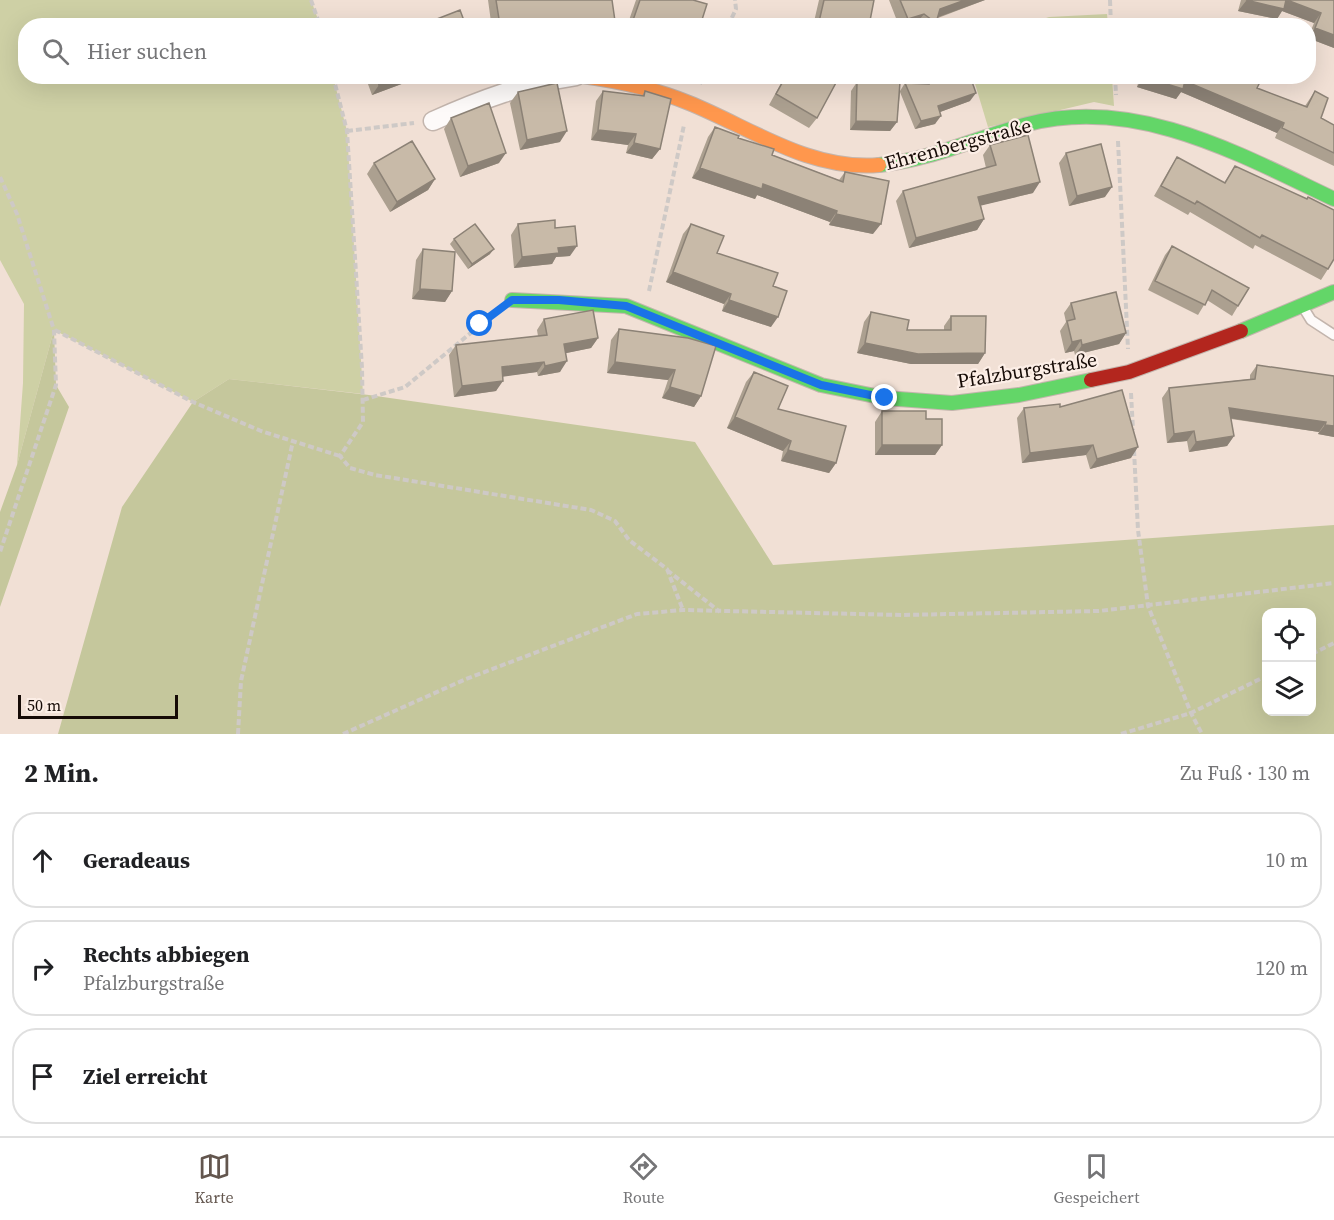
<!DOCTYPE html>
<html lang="de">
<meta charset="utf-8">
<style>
:root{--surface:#fff;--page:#f6f6f6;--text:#202124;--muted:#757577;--line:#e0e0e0;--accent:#63564e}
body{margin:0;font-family:"Source Serif 4",serif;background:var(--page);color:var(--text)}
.controls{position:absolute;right:18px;bottom:18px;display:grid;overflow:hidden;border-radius:12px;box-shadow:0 6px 24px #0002}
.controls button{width:54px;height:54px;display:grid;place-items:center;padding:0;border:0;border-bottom:2px solid var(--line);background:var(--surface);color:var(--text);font:30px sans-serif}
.scale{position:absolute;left:18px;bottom:15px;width:160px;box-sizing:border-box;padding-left:6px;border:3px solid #160b06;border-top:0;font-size:16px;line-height:21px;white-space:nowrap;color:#160b06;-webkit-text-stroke:4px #fceee6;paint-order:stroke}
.stop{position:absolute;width:18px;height:18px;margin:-14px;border:4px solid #1a73e8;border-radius:50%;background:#fff}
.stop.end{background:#1a73e8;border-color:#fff;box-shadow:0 2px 6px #0008}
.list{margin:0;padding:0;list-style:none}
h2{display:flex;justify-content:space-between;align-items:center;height:78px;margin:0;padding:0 24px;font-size:26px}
h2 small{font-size:20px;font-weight:400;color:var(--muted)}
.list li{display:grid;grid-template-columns:39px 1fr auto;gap:18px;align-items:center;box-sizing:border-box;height:96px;margin:0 12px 12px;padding:0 12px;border:2px solid var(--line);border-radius:24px}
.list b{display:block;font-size:22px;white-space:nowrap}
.list p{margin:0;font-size:20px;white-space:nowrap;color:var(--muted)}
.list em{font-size:20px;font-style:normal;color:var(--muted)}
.icon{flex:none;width:33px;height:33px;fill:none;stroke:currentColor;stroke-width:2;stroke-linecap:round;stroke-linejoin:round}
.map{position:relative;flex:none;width:1334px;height:734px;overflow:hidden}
.search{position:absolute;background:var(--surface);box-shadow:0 6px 24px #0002;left:18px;right:18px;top:18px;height:66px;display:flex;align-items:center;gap:15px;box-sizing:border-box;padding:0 21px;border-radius:24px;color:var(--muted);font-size:22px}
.sheet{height:402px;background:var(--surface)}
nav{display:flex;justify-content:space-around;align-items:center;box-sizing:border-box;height:84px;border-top:2px solid var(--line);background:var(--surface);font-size:16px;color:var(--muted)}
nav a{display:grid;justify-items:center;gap:3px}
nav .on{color:var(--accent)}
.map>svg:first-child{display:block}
</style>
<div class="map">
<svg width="1334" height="734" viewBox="0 0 1334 734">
<rect width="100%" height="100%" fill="#f1e0d5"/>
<path fill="#ced0a5" d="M 0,0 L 311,0 L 320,25 L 26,26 L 26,76 L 333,77 L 347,131 L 363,394 L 229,379 L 193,402 L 54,330 L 17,465 L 23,383 L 24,304 L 0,260 Z
M 1107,14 L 1108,25 L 1026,25 L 1049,17 Z
M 973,77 L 1112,77 L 1114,106 L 1094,102 L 988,127 Z"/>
<path fill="#c5c79c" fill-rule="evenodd" d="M 54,330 L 56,385 L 69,407 L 0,607 L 0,512 L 17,465 Z
M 229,379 L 369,395 L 695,442 L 773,565 L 1334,525 L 1334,734 L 58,734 L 122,507 L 193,402 ZM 1266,612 L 1312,612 L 1312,712 L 1266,712 Z"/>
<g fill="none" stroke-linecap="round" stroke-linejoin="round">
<defs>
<path id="lane" d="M 1303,307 L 1311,320 L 1334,335"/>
<path id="street" d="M 433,121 C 482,99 523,84 576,76"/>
<path id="fast" d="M 879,165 C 931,160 978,137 1028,124 C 1136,96 1239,154 1334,199
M 512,300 L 626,306 L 821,385 L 885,398 L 952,403 L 1019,395 L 1091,380
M 1241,331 L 1334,292"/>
<path id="slow" d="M 582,76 C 619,81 655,89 689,103 C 751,128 809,171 879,165"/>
<path id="jam" d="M 1091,380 L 1129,372 L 1241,331"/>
</defs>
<use href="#lane" stroke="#c3b5ad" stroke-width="12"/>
<use href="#street" stroke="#c3b5ad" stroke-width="21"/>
<use href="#fast" stroke="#c3b5ad" stroke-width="16"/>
<use href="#slow" stroke="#c3b5ad" stroke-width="16"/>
<use href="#jam" stroke="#c3b5ad" stroke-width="16"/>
<path stroke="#cec9c6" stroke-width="4" stroke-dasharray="6 3" stroke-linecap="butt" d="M 311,0 L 320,26
M 1110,0 L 1111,26
M 728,26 L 736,9 L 735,0
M 333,76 L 347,131 L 362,368 L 363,422 L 340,456 L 350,468 L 375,475 L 591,510 L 615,521 L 629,540 L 667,569 L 683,610
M 1115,76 L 1116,95
M 700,84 L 703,76
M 347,131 L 414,123
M 1118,141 L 1128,349
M 0,177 L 17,214 L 54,330 L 56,385 L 0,552
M 649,291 L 684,125
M 55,330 L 193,402 L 261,431 L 340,456
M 1131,393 L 1133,430
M 363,400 L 405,387 L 495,313
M 1134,450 L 1138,530 L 1148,606 L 1191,713 L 1202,734
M 667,570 L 720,612
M 1312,654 L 1334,643
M 238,734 L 241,681 L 293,441
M 343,734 L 466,679 L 637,614 L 683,610 L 902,615 L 1099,611 L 1334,583
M 1121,734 L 1191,713 L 1266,676"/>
<use href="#lane" stroke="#fdfaf9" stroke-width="9"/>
<use href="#street" stroke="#fdfaf9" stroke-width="18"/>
<use href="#fast" stroke="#63d668" stroke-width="14"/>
<use href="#slow" stroke="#ff974d" stroke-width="14"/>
<use href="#jam" stroke="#b3261e" stroke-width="14"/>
</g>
<path fill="#aca090" d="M 488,0 L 612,0 L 615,21 L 611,26 L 481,26 L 491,22 Z
M 636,0 L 693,0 L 700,26 L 627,26 Z
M 819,0 L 874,0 L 869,26 L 813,26 Z
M 889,0 L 985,0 L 938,18 L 934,26 L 918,26 L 916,24 L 912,26 L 899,26 Z
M 1241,0 L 1334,0 L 1334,48 L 1308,38 L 1314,23 L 1282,11 L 1277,19 L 1238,11 Z
M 365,76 L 423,76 L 372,95 Z
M 785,76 L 833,76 L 817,118 L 809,128 L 769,105 Z
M 918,76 L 970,76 L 970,101 L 940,112 L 935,124 L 915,129 L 900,92 L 897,122 L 890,131 L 850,130 L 851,91 L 857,82 L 900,91 L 905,83 L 920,84 Z
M 1140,76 L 1263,76 L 1257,88 L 1305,106 L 1315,91 L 1321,118 L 1334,125 L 1334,166 L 1275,138 L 1277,133 L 1181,92 L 1176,99 L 1137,87 Z
M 603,91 L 642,96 L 645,91 L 660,149 L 652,159 L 626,153 L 628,145 L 591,140 L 596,101 Z
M 518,92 L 560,142 L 520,150 L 510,103 Z
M 451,118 L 499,163 L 460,177 L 444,129 Z
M 715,127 L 772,155 L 839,180 L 845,172 L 873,234 L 829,225 L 830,222 L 757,195 L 755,199 L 692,178 L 708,137 Z
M 990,145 L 1033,193 L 981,205 L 984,219 L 977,230 L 909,248 L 896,201 L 903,191 L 986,168 L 983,155 Z
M 1066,153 L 1105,197 L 1069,206 L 1059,163 Z
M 1177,157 L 1224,183 L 1235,166 L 1328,269 L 1321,280 L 1255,245 L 1253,249 L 1190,212 L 1188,215 L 1154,196 L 1170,168 Z
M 374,163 L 435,179 L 428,190 L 390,212 L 367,174 Z
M 518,224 L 570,256 L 556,257 L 552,264 L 514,268 L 511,235 Z
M 691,224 L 717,253 L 773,286 L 771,327 L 722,311 L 724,304 L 666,282 L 683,234 Z
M 454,239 L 490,254 L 468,269 L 450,244 Z
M 1172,246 L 1238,306 L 1232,316 L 1207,300 L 1198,315 L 1148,290 L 1165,255 Z
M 423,249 L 452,291 L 445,302 L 412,299 L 416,260 Z
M 1071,303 L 1126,333 L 1119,344 L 1075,355 L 1074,351 L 1065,353 L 1060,331 L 1066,322 L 1064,313 Z
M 871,312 L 907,330 L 944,330 L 944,326 L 951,316 L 985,353 L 978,364 L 911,364 L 857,353 L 864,322 Z
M 544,319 L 598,338 L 591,348 L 566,353 L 560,372 L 538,376 L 537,372 L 503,376 L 496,391 L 454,397 L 449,355 L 456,345 L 538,336 L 537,330 Z
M 619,329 L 688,338 L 701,396 L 694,407 L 662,398 L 668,380 L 607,373 L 611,340 Z
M 1257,365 L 1334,376 L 1334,437 L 1318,434 L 1319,432 L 1231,419 L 1234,436 L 1227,446 L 1189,452 L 1187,441 L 1167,443 L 1162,398 L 1169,388 L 1250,379 L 1250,375 Z
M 754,372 L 778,409 L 836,463 L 829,473 L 781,461 L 783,451 L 727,428 L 746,382 Z
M 1060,407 L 1131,458 L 1090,469 L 1086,455 L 1022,463 L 1017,418 L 1024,408 Z
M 882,411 L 926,419 L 942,445 L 935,455 L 875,455 L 875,422 Z"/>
<path fill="#8c8276" d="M 965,0 L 985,0 L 933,19 L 940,9 Z
M 1286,0 L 1321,13 L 1314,23 L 1282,11 L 1277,19 L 1238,11 L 1246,1 Z
M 924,14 L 916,24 L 912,26 L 904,26 L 908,19 Z
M 615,21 L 611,26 L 580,26 Z
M 1315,28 L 1334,35 L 1334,48 L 1308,38 Z
M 403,76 L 423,76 L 372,95 L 379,85 Z
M 1144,77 L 1185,81 L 1284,123 L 1277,133 L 1181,92 L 1176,99 L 1137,87 Z
M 976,93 L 970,101 L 932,115 L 938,106 Z
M 941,116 L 935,124 L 915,129 L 921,121 Z
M 856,121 L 897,122 L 890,131 L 850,130 Z
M 598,130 L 636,134 L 628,145 L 591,140 Z
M 567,131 L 560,142 L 520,150 L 527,140 Z
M 634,143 L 660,149 L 652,159 L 626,153 Z
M 506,153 L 499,163 L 460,177 L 468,166 Z
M 700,168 L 763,184 L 837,211 L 830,222 L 757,195 L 755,199 L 692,178 Z
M 435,179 L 428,190 L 390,212 L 397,202 Z
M 1040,182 L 1033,193 L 971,208 L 978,197 Z
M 1112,187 L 1105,197 L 1069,206 L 1077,196 Z
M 836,214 L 881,224 L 873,234 L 829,225 Z
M 984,219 L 977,230 L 909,248 L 916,238 Z
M 577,246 L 570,256 L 556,257 L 552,264 L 514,268 L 522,257 L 558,248 Z
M 494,249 L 490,254 L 468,269 L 472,264 Z
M 673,272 L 731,294 L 724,304 L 666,282 Z
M 420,289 L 452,291 L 445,302 L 412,299 Z
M 729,300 L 778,317 L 771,327 L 722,311 Z
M 1126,333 L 1119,344 L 1075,355 L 1082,345 Z
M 598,338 L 591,348 L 557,355 L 564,344 Z
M 1081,340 L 1074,351 L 1065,353 L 1072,342 Z
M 865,343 L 985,353 L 978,364 L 911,364 L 857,353 Z
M 567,361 L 560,372 L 538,376 L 545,366 Z
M 544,362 L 537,372 L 494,378 L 502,367 Z
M 615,362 L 675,370 L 668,380 L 607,373 Z
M 503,381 L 496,391 L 454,397 L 462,386 Z
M 670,387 L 701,396 L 694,407 L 662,398 Z
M 1229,408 L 1326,422 L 1319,432 L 1222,417 Z
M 735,417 L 791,441 L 783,451 L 727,428 Z
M 1325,425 L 1334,426 L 1334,437 L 1318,434 Z
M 1194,431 L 1187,441 L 1167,443 L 1174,434 Z
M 1234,436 L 1227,446 L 1189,452 L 1196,442 Z
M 882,445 L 942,445 L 935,455 L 875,455 Z
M 1093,445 L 1086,455 L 1022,463 L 1030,453 Z
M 1138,447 L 1131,458 L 1090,469 L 1097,459 Z
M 788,450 L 836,463 L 829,473 L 781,461 Z"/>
<path fill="#c8baa8" stroke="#8c8276" stroke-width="1.5" d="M 496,0 L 612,0 L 615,21 L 580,26 L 481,26 L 499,19 Z
M 640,0 L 693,0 L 707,4 L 700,26 L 631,26 Z
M 824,0 L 874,0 L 869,26 L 818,26 Z
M 900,0 L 965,0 L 940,9 L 936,23 L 924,14 L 908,19 Z
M 1246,0 L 1286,0 L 1284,9 Z
M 1287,0 L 1334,0 L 1334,35 L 1315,28 L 1321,13 Z
M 460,10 L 466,26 L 419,26 Z
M 406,21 L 407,26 L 394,26 Z
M 376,76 L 403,76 L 379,85 Z
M 786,76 L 833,76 L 838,79 L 817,118 L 776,94 Z
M 927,76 L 970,76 L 976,93 L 938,106 L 941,116 L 921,121 L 905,83 L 929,84 Z
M 1144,76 L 1263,76 L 1257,88 L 1307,107 L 1315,91 L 1328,98 L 1321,118 L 1334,125 L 1334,153 L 1282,128 L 1284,123 L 1185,81 L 1183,89 L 1144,77 Z
M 857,82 L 900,82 L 897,122 L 856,121 Z
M 557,83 L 567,131 L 527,140 L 518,92 Z
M 603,91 L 644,96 L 645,91 L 671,99 L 660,149 L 634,143 L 636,134 L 598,130 Z
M 489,103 L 506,153 L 468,166 L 451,118 Z
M 715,127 L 739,136 L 738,138 L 774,149 L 772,155 L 843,182 L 845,172 L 889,181 L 881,224 L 836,214 L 837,211 L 763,184 L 762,189 L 700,168 Z
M 1028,135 L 1040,182 L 978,197 L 984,219 L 916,238 L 903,191 L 996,165 L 990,145 Z
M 412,141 L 435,179 L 397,202 L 374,163 Z
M 1101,144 L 1112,187 L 1077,196 L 1066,153 Z
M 1177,157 L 1225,183 L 1235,166 L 1307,199 L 1308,197 L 1334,210 L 1334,259 L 1328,269 L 1262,235 L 1260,238 L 1197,201 L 1195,204 L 1161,186 Z
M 555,220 L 555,228 L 575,226 L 577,246 L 558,248 L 559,253 L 522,257 L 518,224 Z
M 475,224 L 494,249 L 472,264 L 454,239 Z
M 691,224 L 724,236 L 717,253 L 778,273 L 773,286 L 787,291 L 778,317 L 729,300 L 731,294 L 673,272 Z
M 1172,246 L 1249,288 L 1238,306 L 1212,290 L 1205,305 L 1155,281 Z
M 423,249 L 455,252 L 452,291 L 420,289 Z
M 1116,292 L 1126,333 L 1082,345 L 1081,340 L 1072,342 L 1067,321 L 1075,319 L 1071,303 Z
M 593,310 L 598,338 L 564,344 L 567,361 L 545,366 L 544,362 L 502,367 L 503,381 L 462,386 L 456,345 L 547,335 L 544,319 Z
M 871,312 L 909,320 L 907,330 L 951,330 L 951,316 L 986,316 L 985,353 L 918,354 L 865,343 Z
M 619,329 L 688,338 L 716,346 L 701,396 L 670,387 L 675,370 L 615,362 Z
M 1257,365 L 1334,376 L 1334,426 L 1325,425 L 1326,422 L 1229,408 L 1234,436 L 1196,442 L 1194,431 L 1174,434 L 1169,388 L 1255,379 Z
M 754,372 L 788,386 L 778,409 L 846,426 L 836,463 L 788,450 L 791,441 L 735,417 Z
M 1122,390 L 1138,447 L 1097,459 L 1093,445 L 1030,453 L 1024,408 L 1060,404 L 1060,407 Z
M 882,411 L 926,411 L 926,419 L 942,419 L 942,445 L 882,445 Z"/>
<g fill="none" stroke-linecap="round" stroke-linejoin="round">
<path stroke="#1a73e8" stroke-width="8" d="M 480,324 L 512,300 L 559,300 L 626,306 L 821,385 L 885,398"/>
</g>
<g text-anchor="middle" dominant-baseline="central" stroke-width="4.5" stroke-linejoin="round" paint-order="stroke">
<g font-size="20" fill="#160b06" stroke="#fceee6">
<text transform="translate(958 144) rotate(-15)">Ehrenbergstraße</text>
<text transform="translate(1027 370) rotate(-9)">Pfalzburgstraße</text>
</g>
</g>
</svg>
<div class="controls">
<button><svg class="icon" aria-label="locate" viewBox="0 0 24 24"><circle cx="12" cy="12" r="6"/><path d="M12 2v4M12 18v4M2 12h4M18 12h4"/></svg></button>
<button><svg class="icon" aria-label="layers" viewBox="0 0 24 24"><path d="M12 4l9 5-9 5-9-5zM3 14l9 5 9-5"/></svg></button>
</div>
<div class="scale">50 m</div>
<div class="stop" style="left:480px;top:324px"></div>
<div class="stop end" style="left:885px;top:398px"></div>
<div class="search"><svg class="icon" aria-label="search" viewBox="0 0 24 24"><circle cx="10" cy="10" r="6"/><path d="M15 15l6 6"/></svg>Hier suchen</div>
</div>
<section class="sheet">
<h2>2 Min.<small>Zu Fuß · 130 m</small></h2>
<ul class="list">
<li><svg class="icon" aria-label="ahead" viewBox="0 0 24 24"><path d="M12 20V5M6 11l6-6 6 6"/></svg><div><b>Geradeaus</b></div><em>10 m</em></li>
<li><svg class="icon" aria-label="right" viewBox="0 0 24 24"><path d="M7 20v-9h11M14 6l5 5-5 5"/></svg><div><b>Rechts abbiegen</b><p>Pfalzburgstraße</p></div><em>120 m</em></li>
<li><svg class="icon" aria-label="arrive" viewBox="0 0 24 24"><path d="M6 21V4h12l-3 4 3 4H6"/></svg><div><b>Ziel erreicht</b></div></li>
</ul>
</section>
<nav>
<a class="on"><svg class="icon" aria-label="map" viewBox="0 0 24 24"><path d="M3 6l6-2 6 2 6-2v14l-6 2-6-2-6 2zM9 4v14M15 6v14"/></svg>Karte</a>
<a><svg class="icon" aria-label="directions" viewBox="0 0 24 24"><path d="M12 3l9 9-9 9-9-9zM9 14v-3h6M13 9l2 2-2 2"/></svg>Route</a>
<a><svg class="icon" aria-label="saved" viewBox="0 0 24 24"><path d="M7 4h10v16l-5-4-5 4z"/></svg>Gespeichert</a>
</nav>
